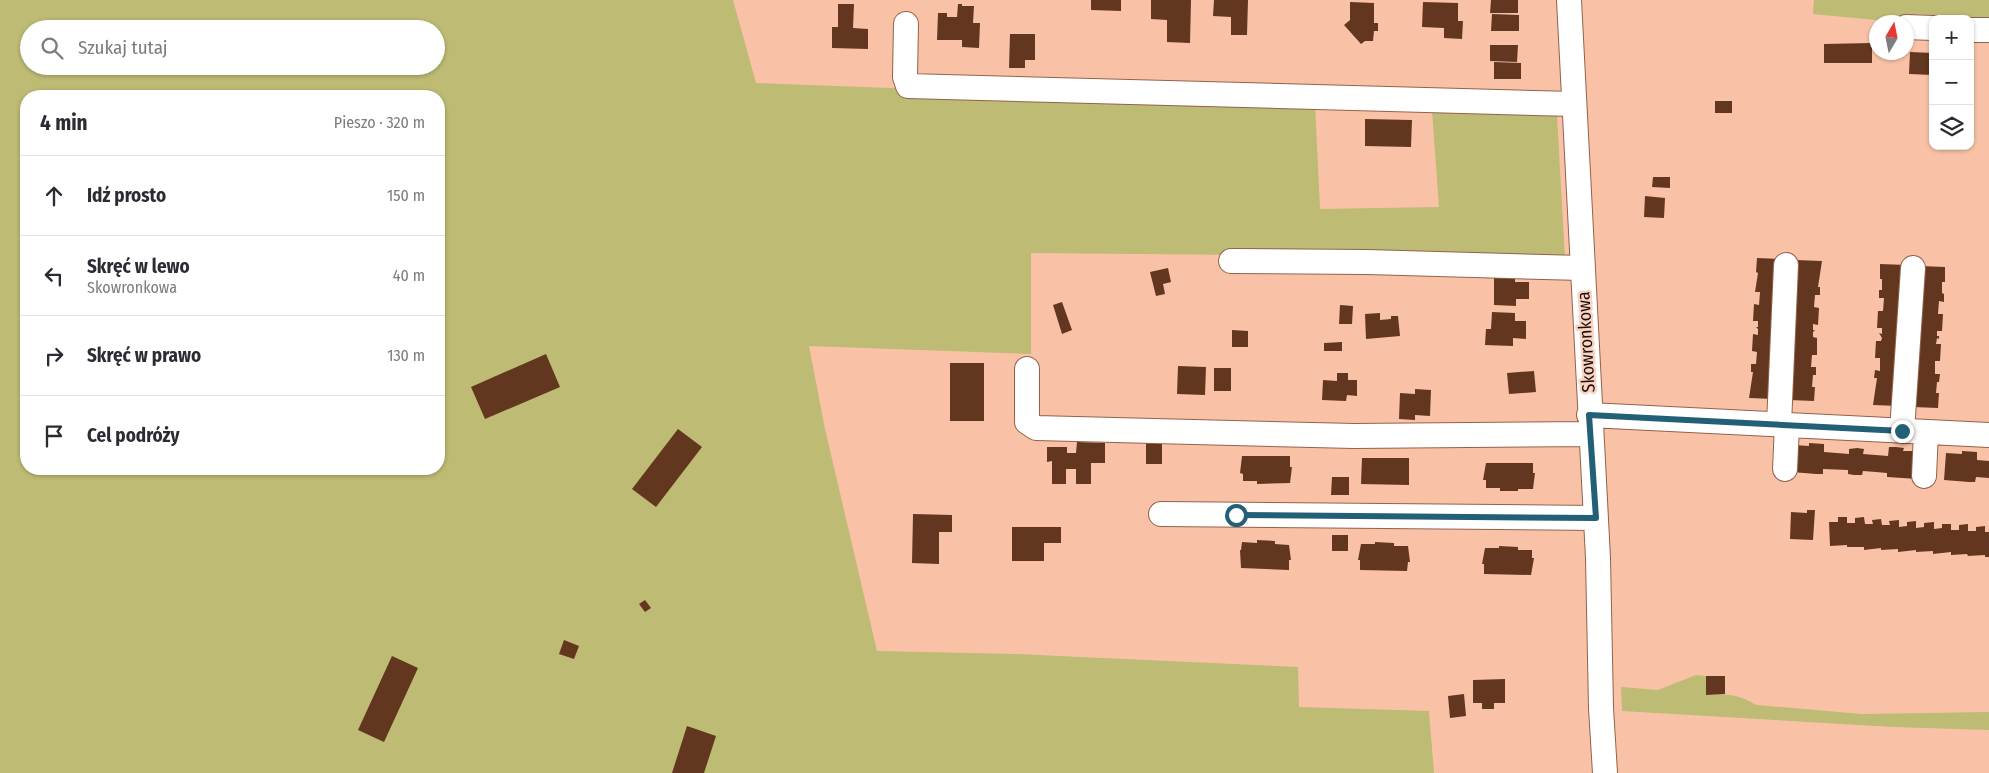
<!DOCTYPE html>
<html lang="pl">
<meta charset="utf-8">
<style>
:root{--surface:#fff;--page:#f7f7f7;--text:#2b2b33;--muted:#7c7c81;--line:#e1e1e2}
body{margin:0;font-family:"Fira Sans Condensed",sans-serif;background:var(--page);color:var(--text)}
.controls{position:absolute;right:15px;top:15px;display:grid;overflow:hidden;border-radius:10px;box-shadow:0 1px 4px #0004}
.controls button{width:45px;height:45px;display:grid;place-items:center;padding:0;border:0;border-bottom:1px solid var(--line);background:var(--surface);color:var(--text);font:25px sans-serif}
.compass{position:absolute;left:1869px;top:15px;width:45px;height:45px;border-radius:50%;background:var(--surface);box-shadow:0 1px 4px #0004;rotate:10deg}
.stop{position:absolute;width:15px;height:15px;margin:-11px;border:4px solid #235f77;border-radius:50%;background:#fff}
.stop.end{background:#235f77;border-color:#fff;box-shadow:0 1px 5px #0008}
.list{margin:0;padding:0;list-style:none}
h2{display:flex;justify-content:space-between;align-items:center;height:65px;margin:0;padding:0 20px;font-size:21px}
h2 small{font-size:16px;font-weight:400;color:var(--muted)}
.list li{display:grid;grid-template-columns:32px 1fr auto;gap:15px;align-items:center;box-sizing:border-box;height:80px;padding:0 20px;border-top:1px solid var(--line)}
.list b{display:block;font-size:19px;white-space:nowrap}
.list p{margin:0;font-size:16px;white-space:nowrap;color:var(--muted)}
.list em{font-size:16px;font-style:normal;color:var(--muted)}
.icon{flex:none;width:28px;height:28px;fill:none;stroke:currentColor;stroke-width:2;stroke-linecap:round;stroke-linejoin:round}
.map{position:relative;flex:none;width:1989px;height:773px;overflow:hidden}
.search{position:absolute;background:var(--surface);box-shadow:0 1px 4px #0004;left:20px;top:20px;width:425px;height:55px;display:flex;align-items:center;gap:12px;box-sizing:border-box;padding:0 18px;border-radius:28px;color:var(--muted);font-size:19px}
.panel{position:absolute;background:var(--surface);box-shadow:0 1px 4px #0004;left:20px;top:90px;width:425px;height:385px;border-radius:20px}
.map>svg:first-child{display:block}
</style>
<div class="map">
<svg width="1989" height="773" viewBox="0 0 1989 773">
<rect width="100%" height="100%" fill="#f9c2a7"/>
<path fill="#bdbb74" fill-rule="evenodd" d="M 0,0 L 733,0 L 756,83 L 1315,104 L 1320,209 L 1439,207 L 1432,110 L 1557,116 L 1565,258 L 1031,253 L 1031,354 L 809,346 L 825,429 L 877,651 L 1016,654 L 1298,667 L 1299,707 L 1429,711 L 1434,773 L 0,773 ZM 29,29 L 436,29 L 436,66 L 29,66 ZM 26,96 L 439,96 L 439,469 L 26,469 Z
M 1814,0 L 1989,0 L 1989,21 L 1919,14 L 1907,23 L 1813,14 Z
M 1696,675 L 1706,676 L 1706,695 C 1727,694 1738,694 1756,705 L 1862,714 L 1989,712 L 1989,730 L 1893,727 L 1622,711 L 1621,687 L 1658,690 Z"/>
<path fill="#63361f" d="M 1091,0 L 1121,0 L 1121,11 L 1091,10 Z
M 1151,0 L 1191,0 L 1190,43 L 1167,42 L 1167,20 L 1151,19 Z
M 1214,0 L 1248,0 L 1247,35 L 1231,35 L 1231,17 L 1213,16 Z
M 1491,0 L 1518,0 L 1518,13 L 1490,13 Z
M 1350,2 L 1374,3 L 1374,23 L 1378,23 L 1378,31 L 1374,31 L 1373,41 L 1365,41 L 1361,44 L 1344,25 L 1350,20 Z
M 1423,2 L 1458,3 L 1458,21 L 1463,21 L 1462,39 L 1444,38 L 1444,28 L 1422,27 Z
M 838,4 L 854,4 L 853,28 L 868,29 L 868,49 L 832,48 L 832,27 L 838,27 Z
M 958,4 L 962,4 L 962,6 L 974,6 L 973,23 L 980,23 L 979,48 L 962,47 L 962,40 L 937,40 L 938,13 L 947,13 L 947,17 L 957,17 Z
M 1492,14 L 1519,15 L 1519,31 L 1491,31 Z
M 1010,34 L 1035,34 L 1035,60 L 1025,60 L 1025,68 L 1009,68 Z
M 1872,43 L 1872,63 L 1824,63 L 1824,44 Z
M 1490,45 L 1518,45 L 1517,62 L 1490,61 Z
M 1910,52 L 1933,53 L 1933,75 L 1909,74 Z
M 1494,62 L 1521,63 L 1521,79 L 1494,79 Z
M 1715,101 L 1732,101 L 1732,113 L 1715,113 Z
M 1365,119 L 1412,120 L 1411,147 L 1365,146 Z
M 1653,177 L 1670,177 L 1670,188 L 1652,187 Z
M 1645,196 L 1665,198 L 1664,218 L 1644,217 Z
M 1757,258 L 1782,259 L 1774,399 L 1749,398 L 1753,372 L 1751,372 L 1751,364 L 1756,364 L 1757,352 L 1752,351 L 1753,334 L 1758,335 L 1758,329 L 1756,327 L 1758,327 L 1758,321 L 1753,321 L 1754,304 L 1759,305 L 1760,292 L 1755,292 L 1758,273 L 1756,272 Z
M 1796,260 L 1822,261 L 1818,287 L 1820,287 L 1820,295 L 1815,295 L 1814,307 L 1819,308 L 1818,325 L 1813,324 L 1813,330 L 1815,330 L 1813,332 L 1813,337 L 1817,338 L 1817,355 L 1812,355 L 1811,367 L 1816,367 L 1816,375 L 1813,375 L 1812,387 L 1815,387 L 1814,401 L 1789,400 L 1793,366 L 1795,338 L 1792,338 L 1793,322 L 1796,322 L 1797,294 L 1795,294 Z
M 1880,264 L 1906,265 L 1898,406 L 1873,405 L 1877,378 L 1874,378 L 1875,370 L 1880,371 L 1880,358 L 1875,358 L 1876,341 L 1881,341 L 1882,338 L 1879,333 L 1882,334 L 1882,328 L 1877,328 L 1878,311 L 1883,311 L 1884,298 L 1879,298 L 1879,290 L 1882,290 L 1882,279 L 1880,279 Z
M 1920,266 L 1945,267 L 1945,282 L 1942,282 L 1942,293 L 1944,294 L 1944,302 L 1939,301 L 1938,314 L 1943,314 L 1942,331 L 1937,331 L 1937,336 L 1939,336 L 1939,339 L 1937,338 L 1936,344 L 1941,344 L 1940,361 L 1935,361 L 1935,374 L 1940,374 L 1939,382 L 1937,382 L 1936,393 L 1939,393 L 1938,408 L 1913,407 Z
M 1168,268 L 1171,282 L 1163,284 L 1165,294 L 1156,296 L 1150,272 Z
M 1494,273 L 1515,274 L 1515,282 L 1529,282 L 1529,299 L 1516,299 L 1516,306 L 1494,305 Z
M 1062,302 L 1072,330 L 1062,334 L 1053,305 Z
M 1340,305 L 1353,306 L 1352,324 L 1339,324 Z
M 1492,312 L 1515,313 L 1515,321 L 1526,321 L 1526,339 L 1513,338 L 1513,346 L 1485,345 L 1486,329 L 1491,329 Z
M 1380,313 L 1380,320 L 1391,319 L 1391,316 L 1398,316 L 1400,336 L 1366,339 L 1365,314 Z
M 1232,330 L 1248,331 L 1248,347 L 1232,347 Z
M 1342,342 L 1342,351 L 1324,351 L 1324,343 Z
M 546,354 L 560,387 L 485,419 L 471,387 Z
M 950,363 L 984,363 L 984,421 L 950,421 Z
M 1178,366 L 1206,367 L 1205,395 L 1177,394 Z
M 1214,368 L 1231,368 L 1231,391 L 1214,391 Z
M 1534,371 L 1536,392 L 1509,394 L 1507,373 Z
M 1337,373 L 1348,373 L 1348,380 L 1357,380 L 1357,396 L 1347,395 L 1346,401 L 1322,400 L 1323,380 L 1337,381 Z
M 1415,389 L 1431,390 L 1430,416 L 1415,415 L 1415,420 L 1399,419 L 1400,393 L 1415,394 Z
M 678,429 L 702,447 L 656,507 L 632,489 Z
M 1077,442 L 1105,443 L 1105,463 L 1091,463 L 1091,484 L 1076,484 L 1076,469 L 1066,469 L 1066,484 L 1052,484 L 1052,461 L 1047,462 L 1047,447 L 1067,447 L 1067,453 L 1076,453 Z
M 1146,443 L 1162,444 L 1162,464 L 1146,464 Z
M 1809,443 L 1824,444 L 1824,452 L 1849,454 L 1849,449 L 1857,448 L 1864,449 L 1863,454 L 1888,456 L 1889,447 L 1896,447 L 1904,448 L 1903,451 L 1919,451 L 1918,479 L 1887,477 L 1887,473 L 1876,472 L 1863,471 L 1862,475 L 1854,475 L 1848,474 L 1848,470 L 1823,469 L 1823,474 L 1816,474 L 1792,472 L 1793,445 L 1809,446 Z
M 1962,451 L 1977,452 L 1977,460 L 1989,461 L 1989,478 L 1976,477 L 1975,482 L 1969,482 L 1944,480 L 1946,453 L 1962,454 Z
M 1242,456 L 1290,456 L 1290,467 L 1292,467 L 1290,483 L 1257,484 L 1257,481 L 1243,481 L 1243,474 L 1240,473 Z
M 1362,458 L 1409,458 L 1409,485 L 1361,484 Z
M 1486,463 L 1533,463 L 1533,473 L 1535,473 L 1533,489 L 1518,489 L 1518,491 L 1500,491 L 1500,488 L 1486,488 L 1486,480 L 1483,480 Z
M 1332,477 L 1349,477 L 1349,495 L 1331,495 Z
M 1807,510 L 1815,510 L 1813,540 L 1790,539 L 1791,512 L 1807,513 Z
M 913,514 L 952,515 L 952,532 L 939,532 L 939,564 L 912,563 Z
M 1838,517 L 1847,517 L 1847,523 L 1855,523 L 1855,518 L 1864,517 L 1865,524 L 1873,524 L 1872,520 L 1881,519 L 1882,525 L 1890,525 L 1889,521 L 1899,520 L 1899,527 L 1907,526 L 1907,522 L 1916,521 L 1916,528 L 1924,527 L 1924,523 L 1934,522 L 1934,529 L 1942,528 L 1942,524 L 1951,524 L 1951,530 L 1959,530 L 1959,525 L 1968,524 L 1968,531 L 1976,531 L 1976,527 L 1985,526 L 1985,532 L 1989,532 L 1989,557 L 1985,557 L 1985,555 L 1968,556 L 1967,554 L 1951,555 L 1951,552 L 1933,554 L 1933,551 L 1916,552 L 1916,550 L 1898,552 L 1898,549 L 1881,550 L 1881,548 L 1864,550 L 1864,547 L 1847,547 L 1847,545 L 1830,546 L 1829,522 L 1838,522 Z
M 1012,527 L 1061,527 L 1061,543 L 1044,543 L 1044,561 L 1012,561 Z
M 1332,535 L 1348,535 L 1348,551 L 1332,551 Z
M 1257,540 L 1275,541 L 1275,544 L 1289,545 L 1291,560 L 1289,560 L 1289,570 L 1241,568 L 1240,550 L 1241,550 L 1242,542 L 1257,543 Z
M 1375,542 L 1394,543 L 1394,546 L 1408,546 L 1410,562 L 1408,562 L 1407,571 L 1360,570 L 1360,560 L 1358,560 L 1361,544 L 1375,544 Z
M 1499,546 L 1518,547 L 1518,550 L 1532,550 L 1532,558 L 1534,558 L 1531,575 L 1484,574 L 1484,564 L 1482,564 L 1485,548 L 1499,548 Z
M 645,600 L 651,608 L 645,612 L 639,604 Z
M 564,640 L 579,646 L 574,659 L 559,654 Z
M 392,656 L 418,668 L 384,742 L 358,730 Z
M 1706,676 L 1725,676 L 1725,694 L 1706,695 Z
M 1505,679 L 1505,703 L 1494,703 L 1494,709 L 1482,709 L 1482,703 L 1473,703 L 1473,680 Z
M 1464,694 L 1466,716 L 1450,718 L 1448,696 Z
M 687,726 L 716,736 L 704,773 L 672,773 Z"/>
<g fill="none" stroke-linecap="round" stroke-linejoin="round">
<defs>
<path id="minor" d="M 1569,0 L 1598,558 L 1601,708 L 1605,773
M 906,24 L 905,77 L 908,86 L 1574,104
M 1906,27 L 1933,28
M 1970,30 L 1989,30
M 1231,261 L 1367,262 L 1582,268
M 1027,369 L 1027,422 L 1036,428 L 1354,436 L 1591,434
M 1589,415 L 1989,435
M 1779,424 L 1786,265
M 1902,431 L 1913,268
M 1785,469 L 1787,425
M 1924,476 L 1926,432
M 1161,514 L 1595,518"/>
</defs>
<use href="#minor" stroke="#93624a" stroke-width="26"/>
<use href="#minor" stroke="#fff" stroke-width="24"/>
</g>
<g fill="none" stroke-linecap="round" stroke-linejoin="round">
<path stroke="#235f77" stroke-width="6" d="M 1236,515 L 1596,518 L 1589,415 L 1902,431"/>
</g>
<g text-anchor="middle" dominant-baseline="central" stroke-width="5" stroke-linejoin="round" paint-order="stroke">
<g font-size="18" fill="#1f0c04" stroke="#f7d5c5">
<text transform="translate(1586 342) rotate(-93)">Skowronkowa</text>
</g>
</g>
</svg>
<div class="controls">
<button>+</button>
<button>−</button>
<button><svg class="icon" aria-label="layers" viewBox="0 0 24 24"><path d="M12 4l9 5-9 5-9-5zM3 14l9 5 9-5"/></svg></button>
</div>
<svg class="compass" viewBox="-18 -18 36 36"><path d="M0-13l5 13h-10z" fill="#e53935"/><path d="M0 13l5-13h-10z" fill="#7c7c81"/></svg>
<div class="stop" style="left:1236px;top:515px"></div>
<div class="stop end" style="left:1902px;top:431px"></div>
<div class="search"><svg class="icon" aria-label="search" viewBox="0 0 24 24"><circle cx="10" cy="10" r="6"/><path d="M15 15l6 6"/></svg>Szukaj tutaj</div>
<section class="panel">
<h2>4 min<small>Pieszo · 320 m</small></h2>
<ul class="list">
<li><svg class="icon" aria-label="ahead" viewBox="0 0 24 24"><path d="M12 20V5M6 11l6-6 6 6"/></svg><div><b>Idź prosto</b></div><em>150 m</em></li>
<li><svg class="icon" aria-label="left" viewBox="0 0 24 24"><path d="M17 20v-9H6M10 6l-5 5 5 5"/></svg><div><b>Skręć w lewo</b><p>Skowronkowa</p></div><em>40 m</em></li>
<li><svg class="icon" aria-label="right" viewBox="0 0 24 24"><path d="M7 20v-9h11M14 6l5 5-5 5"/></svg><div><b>Skręć w prawo</b></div><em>130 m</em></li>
<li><svg class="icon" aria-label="arrive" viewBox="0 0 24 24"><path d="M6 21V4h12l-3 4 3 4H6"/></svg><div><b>Cel podróży</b></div></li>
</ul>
</section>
</div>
